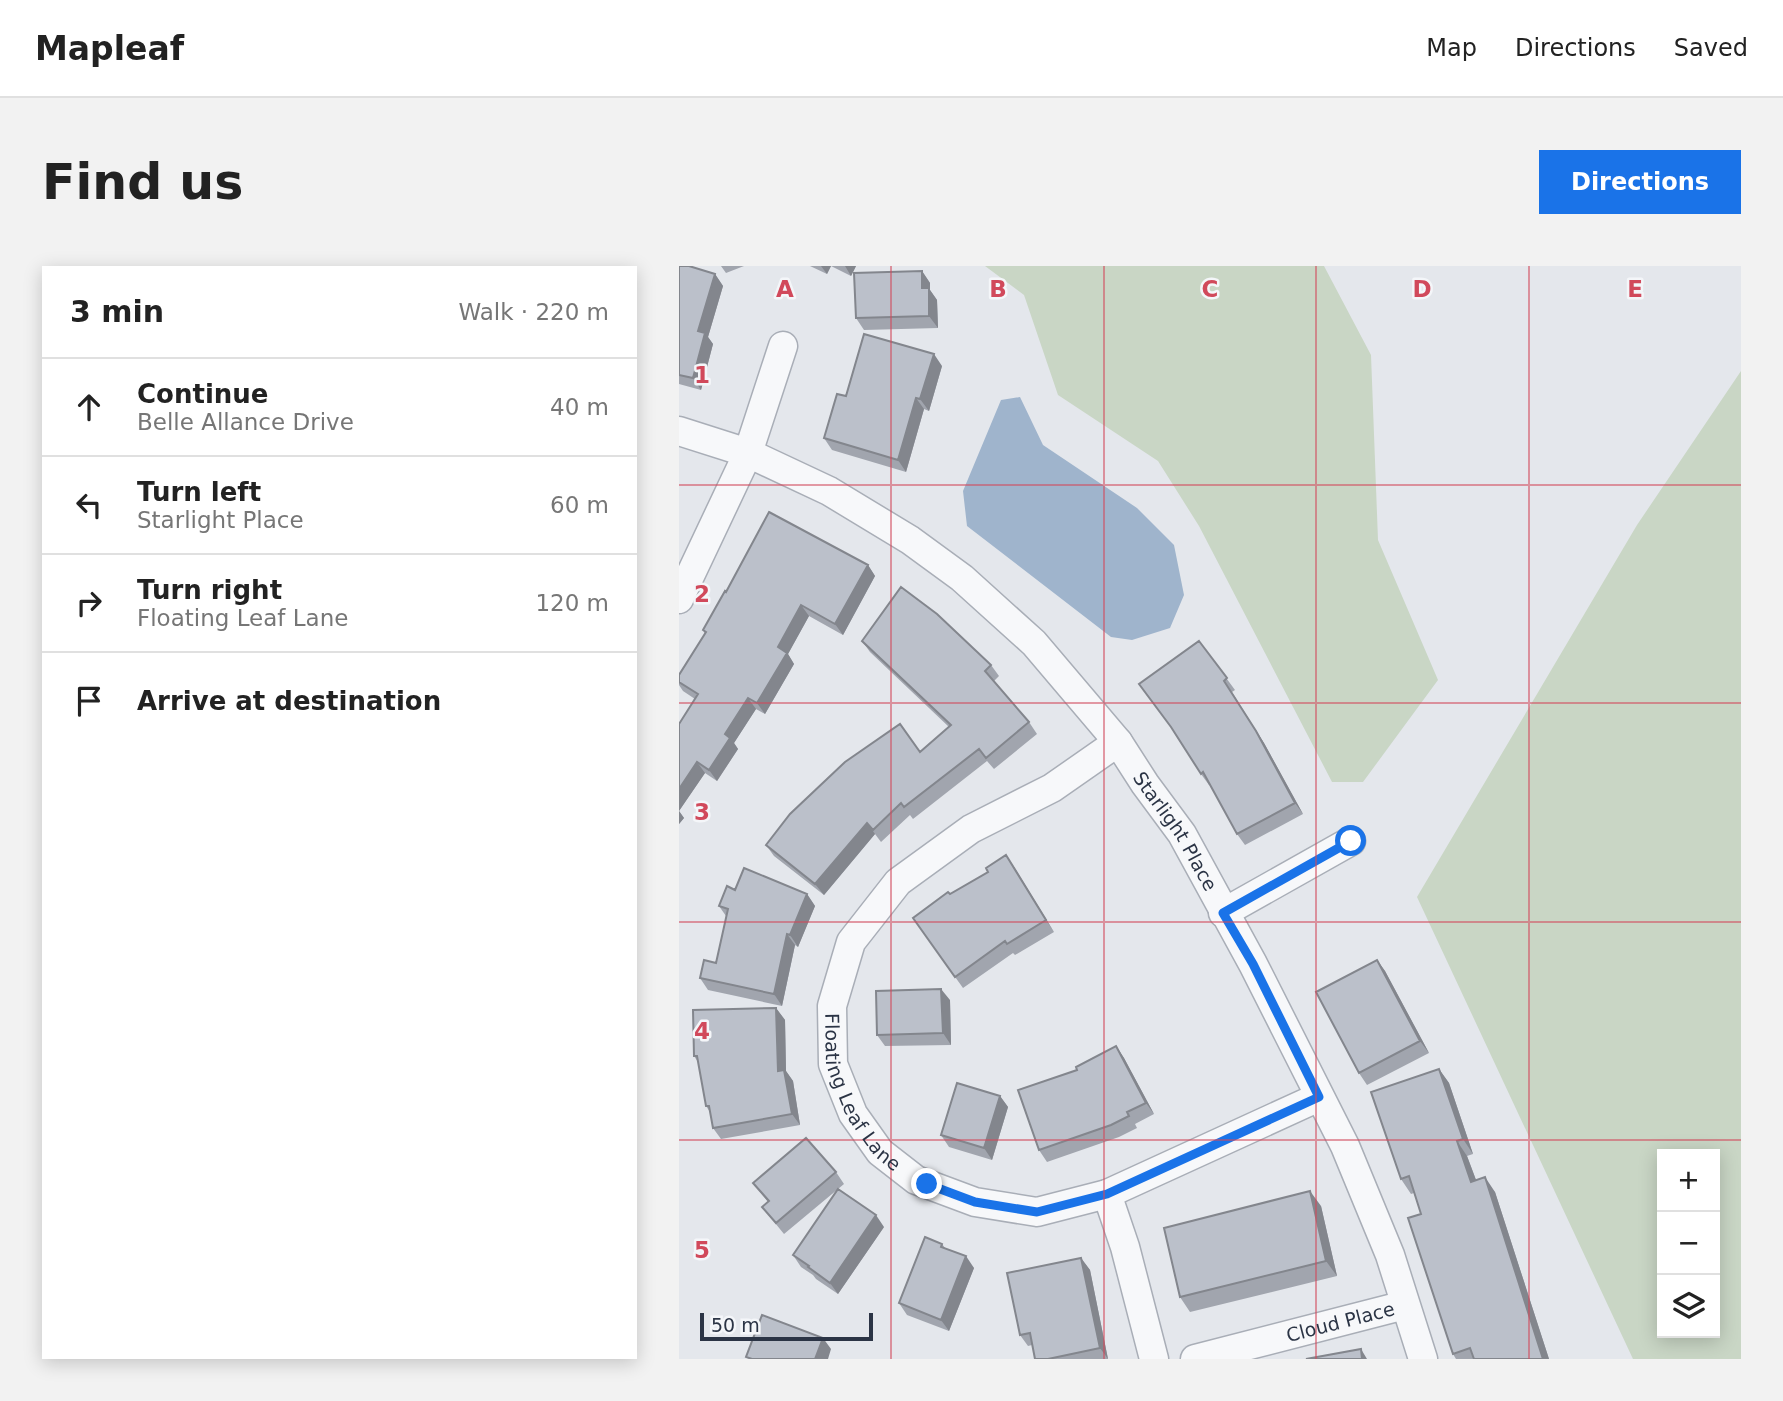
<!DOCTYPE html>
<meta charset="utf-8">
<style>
:root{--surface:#fff;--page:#f2f2f2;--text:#222;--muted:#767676;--line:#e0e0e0;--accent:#1a73e8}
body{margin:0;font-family:"DejaVu Sans",sans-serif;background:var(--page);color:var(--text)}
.controls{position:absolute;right:21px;bottom:21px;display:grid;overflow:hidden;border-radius:0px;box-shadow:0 4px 18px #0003}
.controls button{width:63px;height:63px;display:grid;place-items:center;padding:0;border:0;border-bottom:2px solid var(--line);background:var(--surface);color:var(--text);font:35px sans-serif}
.scale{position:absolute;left:21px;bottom:18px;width:173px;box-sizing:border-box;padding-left:7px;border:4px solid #2b3445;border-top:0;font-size:19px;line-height:24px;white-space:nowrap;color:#2b3445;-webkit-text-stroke:5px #f4f6f9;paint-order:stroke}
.stop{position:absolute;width:21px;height:21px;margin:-16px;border:5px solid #1a73e8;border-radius:50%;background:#fff}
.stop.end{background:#1a73e8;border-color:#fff;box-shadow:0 2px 7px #0008}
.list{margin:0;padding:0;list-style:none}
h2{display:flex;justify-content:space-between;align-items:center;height:91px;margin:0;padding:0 28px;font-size:30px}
h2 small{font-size:23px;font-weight:400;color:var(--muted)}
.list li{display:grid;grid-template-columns:46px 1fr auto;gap:21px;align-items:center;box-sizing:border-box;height:98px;padding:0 28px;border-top:2px solid var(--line)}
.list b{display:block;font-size:26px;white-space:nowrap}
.list p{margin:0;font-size:23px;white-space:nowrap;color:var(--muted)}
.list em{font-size:23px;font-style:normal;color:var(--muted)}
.icon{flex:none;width:38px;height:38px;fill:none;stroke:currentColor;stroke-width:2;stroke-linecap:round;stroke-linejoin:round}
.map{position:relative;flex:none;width:1062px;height:1093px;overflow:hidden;border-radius:0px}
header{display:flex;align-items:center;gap:42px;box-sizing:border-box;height:98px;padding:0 35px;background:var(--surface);border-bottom:2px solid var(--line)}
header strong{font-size:33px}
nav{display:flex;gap:38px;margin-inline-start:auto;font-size:24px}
.intro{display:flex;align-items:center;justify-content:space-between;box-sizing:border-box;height:168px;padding:0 42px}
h1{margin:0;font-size:49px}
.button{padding:18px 32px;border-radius:0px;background:var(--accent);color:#fff;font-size:24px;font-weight:700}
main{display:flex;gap:42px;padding:0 42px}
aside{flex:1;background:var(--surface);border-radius:0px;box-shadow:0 4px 18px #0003}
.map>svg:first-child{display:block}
</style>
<header>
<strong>Mapleaf</strong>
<nav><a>Map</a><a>Directions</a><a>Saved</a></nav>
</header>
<div class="intro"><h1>Find us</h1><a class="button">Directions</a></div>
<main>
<aside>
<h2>3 min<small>Walk · 220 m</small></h2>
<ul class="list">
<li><svg class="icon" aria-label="ahead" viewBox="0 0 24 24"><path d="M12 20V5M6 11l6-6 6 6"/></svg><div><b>Continue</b><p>Belle Allance Drive</p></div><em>40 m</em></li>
<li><svg class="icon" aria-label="left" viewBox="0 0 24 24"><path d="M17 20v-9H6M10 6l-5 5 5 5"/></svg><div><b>Turn left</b><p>Starlight Place</p></div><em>60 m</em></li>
<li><svg class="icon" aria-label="right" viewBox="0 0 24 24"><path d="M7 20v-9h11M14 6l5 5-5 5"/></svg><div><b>Turn right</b><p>Floating Leaf Lane</p></div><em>120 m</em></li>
<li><svg class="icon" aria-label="arrive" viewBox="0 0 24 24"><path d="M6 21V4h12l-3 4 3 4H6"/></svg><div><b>Arrive at destination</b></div></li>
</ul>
</aside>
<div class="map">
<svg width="1062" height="1093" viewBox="0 0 1062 1093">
<rect width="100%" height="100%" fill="#e4e7ec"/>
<path fill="#c9d6c5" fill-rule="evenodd" d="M 306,0 L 645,0 L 692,89 L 699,274 L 759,414 L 684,516 L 653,516 L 520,260 L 479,195 L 379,129 L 345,29 Z
M 1062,105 L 1062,1093 L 954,1093 L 738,631 L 958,259 ZM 1036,888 L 1036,1067 L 983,1067 L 983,888 Z"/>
<path fill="#9fb4cc" d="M 341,131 L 364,179 L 458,242 L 495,279 L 505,329 L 491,362 L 453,374 L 432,371 L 288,260 L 284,225 L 322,134 Z"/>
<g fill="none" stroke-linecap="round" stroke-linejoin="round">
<defs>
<g id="street">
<path id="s1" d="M 0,165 L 69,187 L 150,225 L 231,274 L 283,312 L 355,377 L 439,476 L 466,518 L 503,568 L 574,698 L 666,880 L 711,989 L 744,1093"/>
<path d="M 0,333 L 69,187 L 104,80"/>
<path id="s2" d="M 439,476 L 373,522 L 292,563 L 219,616 L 172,676 L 153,740 L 154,798 L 174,848 L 201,886 L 237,914 L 296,936 L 358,946 L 428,928 L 640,831"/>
<path d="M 544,647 L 672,575"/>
<path d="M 428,928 L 446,981 L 475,1093"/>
<path id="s3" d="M 516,1093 L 726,1039"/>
</g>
</defs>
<use href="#street" stroke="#a9aeb7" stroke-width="31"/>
<use href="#street" stroke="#f7f8fa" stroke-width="28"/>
</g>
<path fill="#a1a5ae" d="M 0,0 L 36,8 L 44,20 L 29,71 L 34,78 L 22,124 L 0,118 Z
M 42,0 L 65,0 L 47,7 Z
M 131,0 L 152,0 L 148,8 Z
M 152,0 L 177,0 L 172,10 Z
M 243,5 L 251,17 L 251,24 L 258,34 L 259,62 L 185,64 L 177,52 Z
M 263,100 L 250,145 L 245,143 L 227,206 L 153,184 L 145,172 L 167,130 Z
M 189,299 L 196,310 L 164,369 L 130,350 L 109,388 L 115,398 L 86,448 L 77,443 L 55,477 L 59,483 L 38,515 L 26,507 L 0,545 L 5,552 L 0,558 L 0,458 L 16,433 L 4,425 L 0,419 L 0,409 L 26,368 L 24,364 L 47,326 Z
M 183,375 L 312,399 L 320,410 L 315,415 L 350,456 L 358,468 L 315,503 L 308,495 L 234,553 L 231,549 L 202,576 L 196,568 L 145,629 L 95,590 L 87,579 L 241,486 L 270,461 L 191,386 Z
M 520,375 L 556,424 L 553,426 L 585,477 L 624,548 L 566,579 L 558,568 L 531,519 L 530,519 L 522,508 L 494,465 Z
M 335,601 L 375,666 L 336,689 L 334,687 L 284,722 L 234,652 L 271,628 Z
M 56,624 L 128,628 L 136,640 L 119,681 L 116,679 L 103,740 L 29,724 L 21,712 L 37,697 L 47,650 L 40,640 Z
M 698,694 L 706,705 L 750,787 L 688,819 L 680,807 Z
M 271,734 L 272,779 L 206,780 L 198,769 Z
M 97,742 L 106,754 L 107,805 L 114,815 L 121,859 L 42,873 L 34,862 L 31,846 L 27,840 L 19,796 L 15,790 Z
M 437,780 L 445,792 L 475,848 L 456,858 L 458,862 L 440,871 L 368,896 L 360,884 L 398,804 Z
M 760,803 L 770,817 L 794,888 L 788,890 L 797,914 L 816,926 L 870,1093 L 777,1093 L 774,1088 L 742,948 L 735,927 L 732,928 L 722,913 Z
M 321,830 L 329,841 L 313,894 L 270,881 L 262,869 Z
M 157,906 L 165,918 L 105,968 L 83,941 L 89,936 L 74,917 Z
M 642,940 L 658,1010 L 511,1046 L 501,1031 Z
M 205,961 L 159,1028 L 137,1013 L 134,1009 L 122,1001 L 114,989 Z
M 263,978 L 266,982 L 295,1002 L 270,1065 L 228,1049 L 220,1037 Z
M 402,992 L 411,1004 L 429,1093 L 356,1093 L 353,1079 L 349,1080 L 341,1069 Z"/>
<path fill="#83868d" d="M 142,0 L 152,0 L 148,8 Z
M 166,0 L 177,0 L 172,10 Z
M 243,5 L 251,17 L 251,24 L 258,34 L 259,62 L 250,50 L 243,22 Z
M 36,8 L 44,20 L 29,71 L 34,78 L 22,124 L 14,112 L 19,65 Z
M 255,88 L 263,100 L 250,145 L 241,133 Z
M 237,132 L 245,143 L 227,206 L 219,194 Z
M 189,299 L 196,310 L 164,369 L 156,358 Z
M 122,339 L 130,350 L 109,388 L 115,398 L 86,448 L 78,437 L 99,381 Z
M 545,415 L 585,477 L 624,548 L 616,537 Z
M 69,432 L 77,443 L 55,477 L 59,483 L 38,515 L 30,504 L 46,468 Z
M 18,496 L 26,507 L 0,545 L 5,552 L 0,558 L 0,523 Z
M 188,557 L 196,568 L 145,629 L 136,618 Z
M 327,589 L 335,601 L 375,666 L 367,654 Z
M 128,628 L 136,640 L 119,681 L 111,669 Z
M 108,668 L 116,679 L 103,740 L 95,728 Z
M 698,694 L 706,705 L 750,787 L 741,775 Z
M 262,723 L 271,734 L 272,779 L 264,767 Z
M 97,742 L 106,754 L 107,805 L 114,815 L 121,859 L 113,848 L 99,805 Z
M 437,780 L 445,792 L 475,848 L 467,837 Z
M 760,803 L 770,817 L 794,888 L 784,873 Z
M 321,830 L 329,841 L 313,894 L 305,882 Z
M 778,875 L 788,890 L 803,930 L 792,916 Z
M 806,911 L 816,926 L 870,1093 L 864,1093 Z
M 631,925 L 642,940 L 658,1010 L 647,995 Z
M 197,949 L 205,961 L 159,1028 L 151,1017 Z
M 287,990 L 295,1002 L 270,1065 L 262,1054 Z
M 402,992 L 411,1004 L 429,1093 L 421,1082 Z
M 144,1072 L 152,1083 L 149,1093 L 136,1093 Z
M 682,1083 L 688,1093 L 683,1093 Z"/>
<path fill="#bbc0ca" stroke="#83868d" stroke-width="2" d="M 0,0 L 10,0 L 36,8 L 19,65 L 26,67 L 14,112 L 0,109 Z
M 243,5 L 243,22 L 250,22 L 250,50 L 177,52 L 175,7 Z
M 185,68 L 255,88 L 241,133 L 237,132 L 219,194 L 145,172 L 158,128 L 167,130 Z
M 90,246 L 189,299 L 156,358 L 122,339 L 99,381 L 108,387 L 78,437 L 69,432 L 46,468 L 51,472 L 30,504 L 18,496 L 0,523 L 0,458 L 19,428 L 0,416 L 0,409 L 27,366 L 24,364 L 46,325 L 47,326 Z
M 222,321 L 258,348 L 312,399 L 306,405 L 350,456 L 307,492 L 300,483 L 225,541 L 222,537 L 194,564 L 188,557 L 136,618 L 87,579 L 111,548 L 166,496 L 221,458 L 241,486 L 272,459 L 183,375 Z
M 520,375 L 548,412 L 545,415 L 577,465 L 616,537 L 558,568 L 524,506 L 522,508 L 492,461 L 460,418 Z
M 327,589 L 367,654 L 328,678 L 326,675 L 276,711 L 234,652 L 269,626 L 271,628 L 309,606 L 307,602 Z
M 65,602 L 128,628 L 111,669 L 108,668 L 95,728 L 21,712 L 25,694 L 37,697 L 49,643 L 40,640 L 48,620 L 56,624 Z
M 698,694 L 741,775 L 680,807 L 637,726 Z
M 262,723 L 264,767 L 198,769 L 197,725 Z
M 97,742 L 99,805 L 105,804 L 113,848 L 34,862 L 30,840 L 27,840 L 18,790 L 15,790 L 14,744 Z
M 437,780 L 467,837 L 448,846 L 450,850 L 432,859 L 360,884 L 339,824 L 398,804 L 397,801 Z
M 760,803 L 784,873 L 778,875 L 792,916 L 806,911 L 864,1093 L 795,1093 L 791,1082 L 774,1088 L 729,952 L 742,948 L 730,910 L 722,913 L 692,826 Z
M 278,817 L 321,830 L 305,882 L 262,869 Z
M 127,872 L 157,906 L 97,957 L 83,941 L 90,935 L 74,917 Z
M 159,923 L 197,949 L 151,1017 L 129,1001 L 130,1000 L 114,989 Z
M 631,925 L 647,995 L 501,1031 L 485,962 Z
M 246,971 L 263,978 L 262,981 L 287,990 L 262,1054 L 220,1037 Z
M 402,992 L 421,1082 L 369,1093 L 356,1093 L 351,1067 L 341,1069 L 328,1007 Z
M 83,1049 L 144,1072 L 136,1093 L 73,1093 L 67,1091 Z
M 682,1083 L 683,1093 L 627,1093 Z"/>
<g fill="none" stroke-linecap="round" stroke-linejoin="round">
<path stroke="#1a73e8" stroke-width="9" d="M 248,918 L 296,936 L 358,946 L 428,928 L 640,831 L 574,698 L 544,647 L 672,575"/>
</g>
<path fill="none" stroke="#d1495b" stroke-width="2" stroke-opacity="0.55" d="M 212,0 L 212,1093M 425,0 L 425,1093M 637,0 L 637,1093M 850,0 L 850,1093M 0,219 L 1062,219M 0,437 L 1062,437M 0,656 L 1062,656M 0,874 L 1062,874"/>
<g text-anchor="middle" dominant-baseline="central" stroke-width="5" stroke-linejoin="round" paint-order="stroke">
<g font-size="19" fill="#2b3445" stroke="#f4f6f9">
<text stroke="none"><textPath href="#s1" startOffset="654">Starlight Place</textPath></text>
<text stroke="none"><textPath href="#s2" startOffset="499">Floating Leaf Lane</textPath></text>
<text stroke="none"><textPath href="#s3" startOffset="150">Cloud Place</textPath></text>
</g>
</g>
<g font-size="23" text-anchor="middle" font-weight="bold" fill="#d1495b" stroke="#f4f6f9" stroke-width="5" stroke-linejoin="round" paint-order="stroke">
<text x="106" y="31">A</text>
<text x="319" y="31">B</text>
<text x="531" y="31">C</text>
<text x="743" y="31">D</text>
<text x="956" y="31">E</text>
<text x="23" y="117">1</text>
<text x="23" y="336">2</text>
<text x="23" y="554">3</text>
<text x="23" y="773">4</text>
<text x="23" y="992">5</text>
</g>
</svg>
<div class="controls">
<button>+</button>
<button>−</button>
<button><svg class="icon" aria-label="layers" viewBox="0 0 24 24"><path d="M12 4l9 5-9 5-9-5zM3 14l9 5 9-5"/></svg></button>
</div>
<div class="scale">50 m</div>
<div class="stop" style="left:672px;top:575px"></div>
<div class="stop end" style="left:248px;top:918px"></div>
</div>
</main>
